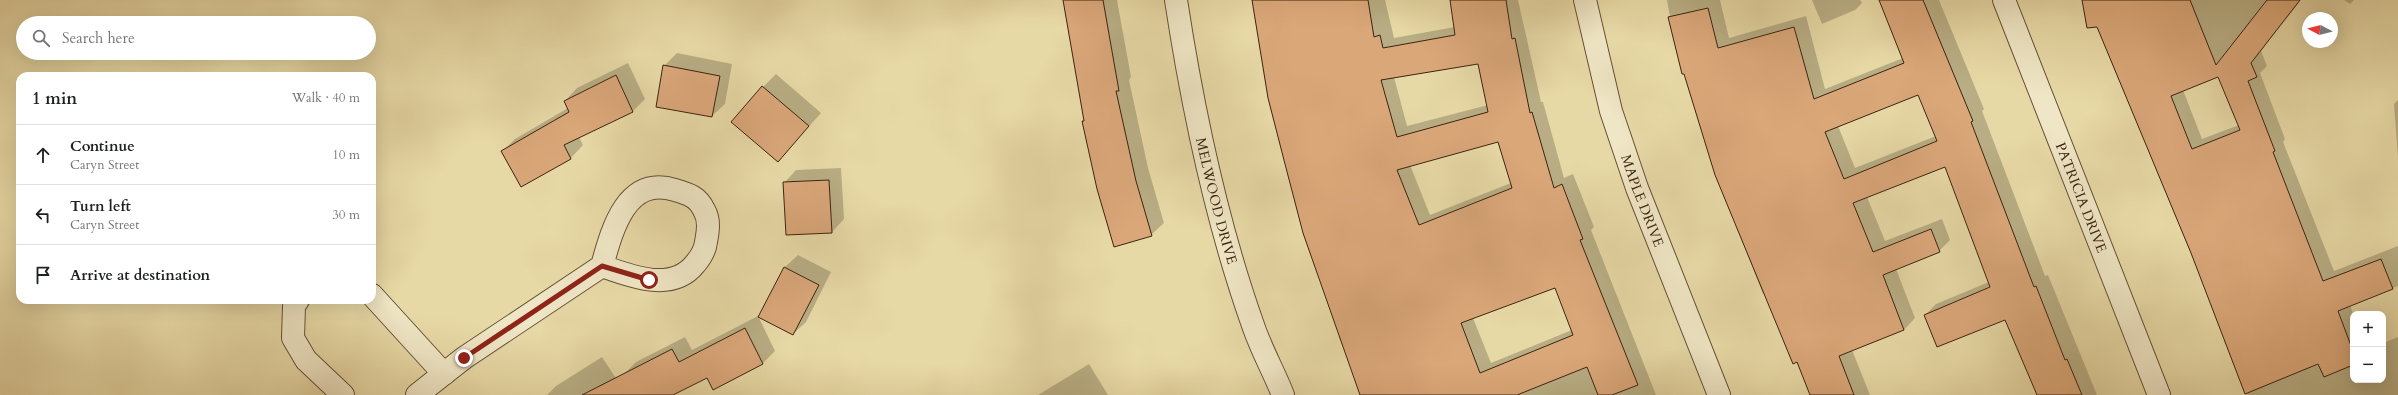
<!DOCTYPE html>
<meta charset="utf-8">
<style>
:root{--surface:#fff;--page:#f6f6f6;--text:#202124;--muted:#757577;--line:#e0e0e0}
body{margin:0;font-family:Cardo,serif;background:var(--page);color:var(--text)}
.controls{position:absolute;right:12px;bottom:12px;display:grid;overflow:hidden;border-radius:8px;box-shadow:0 4px 16px #0002}
.controls button{width:36px;height:36px;display:grid;place-items:center;padding:0;border:0;border-bottom:1px solid var(--line);background:var(--surface);color:var(--text);font:20px sans-serif}
.compass{position:absolute;left:2302px;top:12px;width:36px;height:36px;border-radius:50%;background:var(--surface);box-shadow:0 4px 16px #0002;rotate:277deg}
.stop{position:absolute;width:12px;height:12px;margin:-9px;border:3px solid #8f2418;border-radius:50%;background:#fff}
.stop.end{background:#8f2418;border-color:#fff;box-shadow:0 1px 4px #0008}
.list{margin:0;padding:0;list-style:none}
h2{display:flex;justify-content:space-between;align-items:center;height:52px;margin:0;padding:0 16px;font-size:17px}
h2 small{font-size:13px;font-weight:400;color:var(--muted)}
.list li{display:grid;grid-template-columns:26px 1fr auto;gap:12px;align-items:center;box-sizing:border-box;height:60px;padding:0 16px;border-top:1px solid var(--line)}
.list b{display:block;font-size:15px;white-space:nowrap}
.list p{margin:0;font-size:13px;white-space:nowrap;color:var(--muted)}
.list em{font-size:13px;font-style:normal;color:var(--muted)}
.icon{flex:none;width:22px;height:22px;fill:none;stroke:currentColor;stroke-width:2;stroke-linecap:round;stroke-linejoin:round}
.map{position:relative;flex:none;width:2398px;height:395px;overflow:hidden}
.search{position:absolute;background:var(--surface);box-shadow:0 4px 16px #0002;left:16px;top:16px;width:360px;height:44px;display:flex;align-items:center;gap:10px;box-sizing:border-box;padding:0 14px;border-radius:22px;color:var(--muted);font-size:15px}
.panel{position:absolute;background:var(--surface);box-shadow:0 4px 16px #0002;left:16px;top:72px;width:360px;height:232px;border-radius:12px}
.map>svg:first-child{display:block}
</style>
<div class="map">
<svg width="2398" height="395" viewBox="0 0 2398 395">
<rect width="100%" height="100%" fill="#e7d9a6"/>
<filter id="stains"><feTurbulence type="fractalNoise" baseFrequency=".005" numOctaves="4"/><feColorMatrix values="0 0 0 0 .2 0 0 0 0 .09 0 0 0 0 .02 0 0 0 .5 -.17"/></filter>
<radialGradient id="worn" r=".72"><stop offset=".6" stop-color="#630" stop-opacity="0"/><stop offset="1" stop-color="#630" stop-opacity=".3"/></radialGradient>
<path fill="#0003" fill-rule="evenodd" d="M 1063,0 L 1117,0 L 1131,77 L 1129,80 L 1148,168 L 1164,223 L 1151,235 L 1083,121 L 1085,120 Z
M 1252,0 L 1385,0 L 1394,38 L 1455,27 L 1451,0 L 1518,0 L 1541,102 L 1543,102 L 1564,178 L 1573,174 L 1594,227 L 1591,230 L 1656,395 L 1362,395 L 1339,337 L 1341,336 ZM 1479,63 L 1488,105 L 1407,126 L 1394,77 ZM 1499,141 L 1511,183 L 1430,215 L 1410,165 ZM 1555,286 L 1572,330 L 1491,363 L 1473,318 Z
M 1667,0 L 1720,0 L 1729,38 L 1806,16 L 1825,89 L 1903,58 L 1883,0 L 1939,0 L 1984,109 L 1982,111 L 2045,276 L 2048,275 L 2097,395 L 2037,395 L 2006,319 L 1925,315 L 1936,304 L 1989,282 L 1945,166 L 1867,197 L 1885,241 L 1942,219 L 1950,240 L 1939,251 L 1896,269 L 1915,318 L 1904,330 L 1852,350 L 1870,395 L 1811,395 L 1766,293 L 1763,294 L 1716,175 L 1672,28 ZM 1919,93 L 1936,136 L 1855,168 L 1838,126 Z
M 1812,0 L 1860,0 L 1862,3 L 1855,10 L 1822,24 Z
M 2083,0 L 2301,0 L 2261,51 L 2267,66 L 2260,73 L 2285,139 L 2283,142 L 2334,271 L 2398,246 L 2398,286 L 2350,305 L 2353,314 L 2353,380 L 2383,380 L 2383,343 L 2398,337 L 2398,395 L 2247,395 L 2224,340 L 2226,338 L 2097,26 ZM 2219,76 L 2239,125 L 2202,139 L 2183,90 Z
M 2344,0 L 2354,0 L 2350,4 Z
M 677,53 L 732,64 L 725,104 L 712,116 L 657,106 L 664,66 Z
M 628,63 L 645,99 L 633,111 L 579,137 L 583,145 L 571,158 L 522,186 L 503,151 L 515,139 L 568,108 L 565,101 L 577,88 Z
M 776,74 L 821,113 L 778,161 L 763,87 Z
M 2398,100 L 2398,158 L 2394,104 Z
M 841,168 L 844,219 L 832,232 L 784,183 L 796,170 Z
M 798,255 L 831,272 L 806,322 L 793,334 L 760,317 L 785,267 Z
M 758,316 L 775,351 L 763,363 L 707,376 L 671,395 L 634,395 L 623,375 L 636,362 L 685,337 L 692,350 Z
M 602,357 L 623,389 L 618,395 L 547,395 L 556,386 Z
M 1089,364 L 1108,395 L 1038,395 Z"/>
<path fill="#daa779" stroke="#3c2311" fill-rule="evenodd" d="M 1063,0 L 1103,0 L 1119,91 L 1116,91 L 1136,181 L 1152,236 L 1114,247 L 1097,189 L 1082,121 L 1084,121 Z
M 1252,0 L 1368,0 L 1374,37 L 1380,35 L 1383,48 L 1455,35 L 1450,0 L 1506,0 L 1512,39 L 1515,38 L 1530,113 L 1532,112 L 1554,188 L 1562,184 L 1583,239 L 1580,240 L 1638,385 L 1612,395 L 1598,395 L 1587,367 L 1517,395 L 1360,395 L 1303,233 L 1285,164 L 1268,98 ZM 1478,64 L 1488,112 L 1397,137 L 1381,80 ZM 1498,142 L 1512,188 L 1419,225 L 1397,170 ZM 1555,288 L 1573,335 L 1480,373 L 1461,323 Z
M 1879,0 L 1923,0 L 1973,121 L 1971,122 L 2034,287 L 2036,286 L 2065,360 L 2067,359 L 2082,395 L 2037,395 L 2005,320 L 1937,347 L 1924,315 L 1990,287 L 1945,167 L 1853,203 L 1873,252 L 1931,229 L 1940,252 L 1883,275 L 1904,330 L 1839,356 L 1854,395 L 1810,395 L 1797,362 L 1793,364 L 1715,175 L 1684,74 L 1682,74 L 1668,17 L 1708,8 L 1718,48 L 1794,27 L 1814,99 L 1904,63 ZM 1918,95 L 1937,141 L 1844,179 L 1825,132 Z
M 2082,0 L 2190,0 L 2216,65 L 2267,0 L 2300,0 L 2251,63 L 2257,77 L 2248,81 L 2275,151 L 2273,152 L 2323,281 L 2381,259 L 2393,289 L 2338,311 L 2353,351 L 2353,365 L 2324,377 L 2318,364 L 2245,394 L 2191,253 L 2097,27 L 2087,28 ZM 2218,77 L 2240,130 L 2192,149 L 2171,96 Z
M 663,65 L 720,76 L 712,117 L 656,107 Z
M 616,75 L 633,112 L 564,145 L 571,159 L 521,187 L 501,151 L 569,112 L 564,101 Z
M 762,86 L 809,126 L 778,162 L 731,122 Z
M 829,180 L 832,233 L 786,235 L 783,182 Z
M 784,267 L 819,285 L 793,335 L 758,317 Z
M 745,328 L 763,364 L 713,390 L 707,378 L 673,395 L 582,395 L 672,349 L 679,362 Z"/>
<g fill="none" stroke-linecap="round" stroke-linejoin="round">
<defs>
<g id="minor">
<path id="s1" d="M 1176,0 C 1193,111 1216,222 1254,328 C 1262,351 1274,372 1283,395"/>
<path id="s2" d="M 1585,0 L 1611,111 L 1637,188 L 1719,395"/>
<path id="s3" d="M 2004,0 L 2159,395"/>
<path d="M 372,295 L 444,374"/>
<path d="M 298,300 L 294,306 L 293,338 L 306,360 L 343,395"/>
<path d="M 417,395 L 464,358 L 602,266 C 612,230 626,175 675,190 C 689,194 698,197 704,210 C 710,220 708,231 706,242 C 705,251 701,257 695,264 C 672,293 630,276 602,266"/>
</g>
</defs>
<use href="#minor" stroke="#675036" stroke-width="24"/>
<use href="#minor" stroke="#efe6c5" stroke-width="22"/>
</g>
<g fill="none" stroke-linecap="round" stroke-linejoin="round">
<path stroke="#8f2418" stroke-width="5" d="M 464,358 L 602,266 L 649,280"/>
</g>
<g text-anchor="middle" dominant-baseline="central" stroke-width="3" stroke-linejoin="round" paint-order="stroke">
<g font-size="14" fill="#3c2311" stroke="#efe6c5">
<text stroke="none"><textPath href="#s3" startOffset="212">PATRICIA DRIVE</textPath></text>
<text stroke="none"><textPath href="#s2" startOffset="209">MAPLE DRIVE</textPath></text>
<text stroke="none"><textPath href="#s1" startOffset="205">MELWOOD DRIVE</textPath></text>
</g>
</g>
<rect width="100%" height="100%" filter="url(#stains)"/>
<rect width="100%" height="100%" fill="url(#worn)"/>
</svg>
<div class="controls">
<button>+</button>
<button>−</button>
</div>
<svg class="compass" viewBox="-18 -18 36 36"><path d="M0-13l5 13h-10z" fill="#e53935"/><path d="M0 13l5-13h-10z" fill="#757577"/></svg>
<div class="stop" style="left:649px;top:280px"></div>
<div class="stop end" style="left:464px;top:358px"></div>
<div class="search"><svg class="icon" aria-label="search" viewBox="0 0 24 24"><circle cx="10" cy="10" r="6"/><path d="M15 15l6 6"/></svg>Search here</div>
<section class="panel">
<h2>1 min<small>Walk · 40 m</small></h2>
<ul class="list">
<li><svg class="icon" aria-label="ahead" viewBox="0 0 24 24"><path d="M12 20V5M6 11l6-6 6 6"/></svg><div><b>Continue</b><p>Caryn Street</p></div><em>10 m</em></li>
<li><svg class="icon" aria-label="left" viewBox="0 0 24 24"><path d="M17 20v-9H6M10 6l-5 5 5 5"/></svg><div><b>Turn left</b><p>Caryn Street</p></div><em>30 m</em></li>
<li><svg class="icon" aria-label="arrive" viewBox="0 0 24 24"><path d="M6 21V4h12l-3 4 3 4H6"/></svg><div><b>Arrive at destination</b></div></li>
</ul>
</section>
</div>
